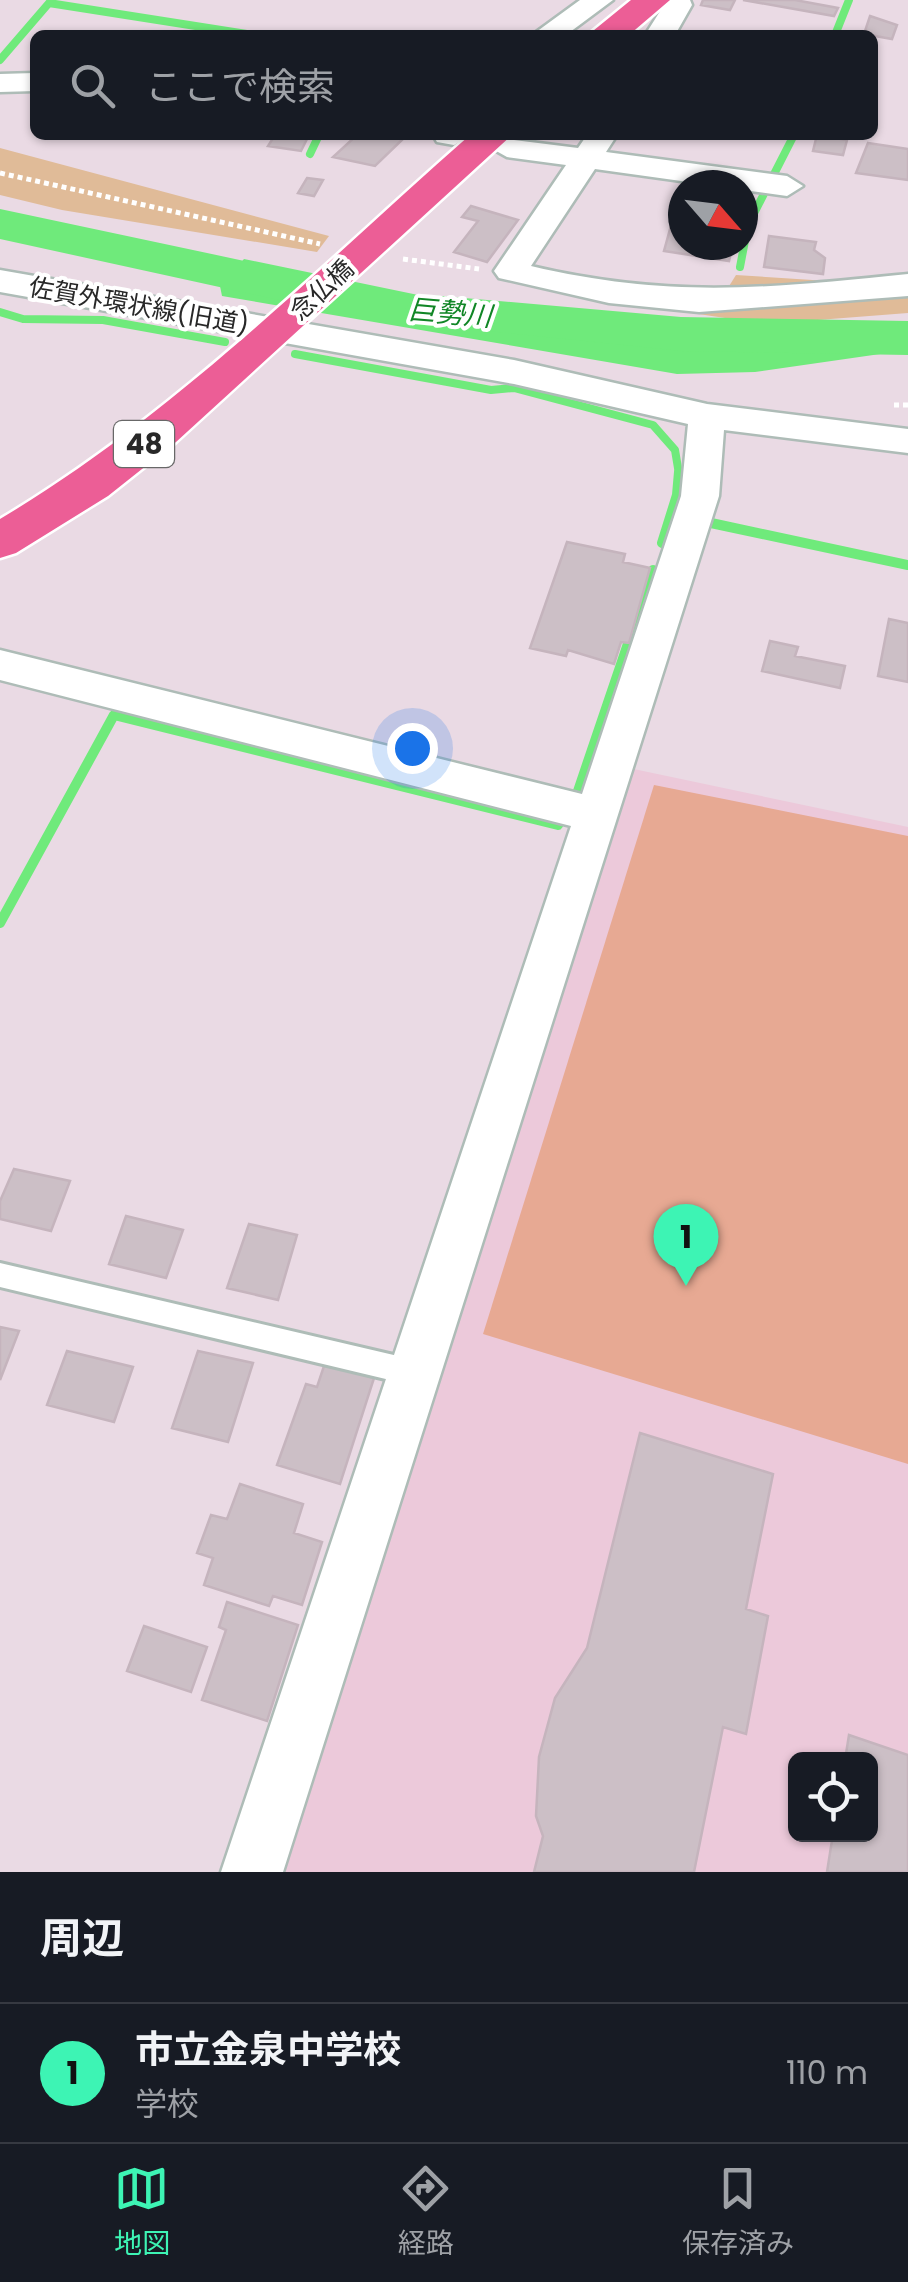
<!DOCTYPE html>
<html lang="ja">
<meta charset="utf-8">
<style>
:root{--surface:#171b24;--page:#20242c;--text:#f1f3f6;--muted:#9ea1a6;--line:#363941;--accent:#3df4b4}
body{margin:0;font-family:Poppins,"Noto Sans JP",sans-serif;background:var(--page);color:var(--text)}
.controls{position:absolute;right:30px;bottom:30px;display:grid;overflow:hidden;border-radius:15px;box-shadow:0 2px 8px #0004}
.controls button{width:90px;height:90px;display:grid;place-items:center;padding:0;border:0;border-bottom:2px solid var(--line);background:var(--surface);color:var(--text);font:50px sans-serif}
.compass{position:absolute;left:668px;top:170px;width:90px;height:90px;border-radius:50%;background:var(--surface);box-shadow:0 2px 8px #0004;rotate:118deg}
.you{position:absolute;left:412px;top:748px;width:35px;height:35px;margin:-25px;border:8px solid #fff;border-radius:50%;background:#1a73e8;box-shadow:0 0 0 15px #1a73e833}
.badge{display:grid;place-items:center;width:65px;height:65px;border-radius:50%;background:var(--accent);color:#111;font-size:32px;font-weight:700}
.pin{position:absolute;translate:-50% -82px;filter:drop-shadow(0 2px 5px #0008)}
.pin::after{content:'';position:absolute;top:52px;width:35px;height:30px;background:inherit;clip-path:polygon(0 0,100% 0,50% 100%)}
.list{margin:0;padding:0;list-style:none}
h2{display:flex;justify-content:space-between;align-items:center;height:130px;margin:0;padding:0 40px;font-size:42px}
h2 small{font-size:32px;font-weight:400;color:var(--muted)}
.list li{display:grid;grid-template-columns:65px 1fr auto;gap:30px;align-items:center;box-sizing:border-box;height:140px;padding:0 40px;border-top:2px solid var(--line)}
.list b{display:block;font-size:38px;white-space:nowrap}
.list p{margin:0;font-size:32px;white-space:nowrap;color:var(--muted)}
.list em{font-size:32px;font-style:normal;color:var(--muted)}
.icon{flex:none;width:55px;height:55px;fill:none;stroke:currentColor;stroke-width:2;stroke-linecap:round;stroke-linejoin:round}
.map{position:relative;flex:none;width:908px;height:1872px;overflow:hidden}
.search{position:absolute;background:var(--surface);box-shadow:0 2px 8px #0004;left:30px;right:30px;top:30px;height:110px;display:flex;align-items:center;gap:25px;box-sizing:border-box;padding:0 35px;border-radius:15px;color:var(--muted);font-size:38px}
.sheet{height:270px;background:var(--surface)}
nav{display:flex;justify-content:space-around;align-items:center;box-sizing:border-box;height:140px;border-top:2px solid var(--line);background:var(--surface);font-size:28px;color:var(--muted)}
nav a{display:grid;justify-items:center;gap:5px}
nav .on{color:var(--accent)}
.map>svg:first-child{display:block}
</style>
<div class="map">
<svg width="908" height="1872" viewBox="0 0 908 1872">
<rect width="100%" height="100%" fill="#eadae4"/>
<path fill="#ecc9da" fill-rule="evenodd" d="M 629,768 L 908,827 L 908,1872 L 274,1872 ZM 796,1760 L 870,1760 L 870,1834 L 796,1834 Z"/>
<path fill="#e0bb98" d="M 0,148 L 329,236 L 317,252 L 62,210 L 0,195 Z
M 736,275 L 859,283 L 908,276 L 908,313 L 766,324 L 577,296 L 579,283 L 726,291 Z"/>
<path fill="#e7a993" d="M 654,785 L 908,836 L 908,1464 L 483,1334 Z"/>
<path fill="#6fea7b" d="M 244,259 L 665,346 C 746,350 830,345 908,325 L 908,350 L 755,372 L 677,374 L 222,296 L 220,286 Z"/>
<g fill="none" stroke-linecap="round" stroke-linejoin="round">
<path stroke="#6fea7b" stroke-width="8" d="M 835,35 L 849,0
M 0,60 L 49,3 L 253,35
M 310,154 L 319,135
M 740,267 L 748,225 L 794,135
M 0,312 L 23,319 L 103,320 L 225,342
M 295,354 L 491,390 L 514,388 L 653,425 L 675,450 L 679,474"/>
<path stroke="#6fea7b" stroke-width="10" d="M 711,523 L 908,565
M 662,543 L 677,495 L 679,472
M 0,923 L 114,715 L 558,825 L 578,791 L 653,570"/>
<path fill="#6fea7b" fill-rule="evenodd" d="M 0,209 L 320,277 L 338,282 L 345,293 L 338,304 L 320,309 L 0,239 Z
M 430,295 L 681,317 L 908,321 L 908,355 L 681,351 L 412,323 L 404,311 L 412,299 Z"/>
</g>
<path fill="#ccbfc6" stroke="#c5b4bd" stroke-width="2.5" d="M 703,0 L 735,0 L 730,10 L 701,5 Z
M 743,0 L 795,0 L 838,8 L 834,16 Z
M 870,16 L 897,25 L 892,39 L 864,34 Z
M 275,135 L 309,135 L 301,151 L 268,146 Z
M 357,135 L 399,135 L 405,137 L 375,166 L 333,157 Z
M 817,135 L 847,140 L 843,155 L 813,151 Z
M 868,143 L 908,149 L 908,180 L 856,173 Z
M 307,178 L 323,180 L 314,196 L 298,193 Z
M 678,200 L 683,201 L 683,245 L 733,245 L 729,261 L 664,251 Z
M 471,206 L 518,220 L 487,262 L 454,252 L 478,221 L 462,217 Z
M 769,236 L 816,242 L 814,250 L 825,258 L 823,274 L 764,267 Z
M 567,542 L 625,554 L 623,562 L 650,568 L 629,643 L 621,642 L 614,664 L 568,650 L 566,656 L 530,648 Z
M 889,619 L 908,623 L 908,682 L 878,676 Z
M 770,641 L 798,647 L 795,656 L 845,666 L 840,688 L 762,671 Z
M 14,1169 L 70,1181 L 51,1231 L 0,1219 L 0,1201 Z
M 126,1216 L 183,1230 L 166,1278 L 109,1264 Z
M 249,1224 L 297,1235 L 278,1300 L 227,1288 Z
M 0,1327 L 19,1331 L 0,1380 Z
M 67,1351 L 133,1367 L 114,1422 L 47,1405 Z
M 198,1351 L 253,1363 L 228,1442 L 172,1428 Z
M 325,1363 L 374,1378 L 340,1484 L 277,1465 L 306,1384 L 317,1387 Z
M 640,1433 L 773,1474 L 746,1609 L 768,1616 L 746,1734 L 723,1727 L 694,1872 L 534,1872 L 543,1836 L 536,1816 L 539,1757 L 555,1698 L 587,1648 Z
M 240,1484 L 303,1504 L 294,1533 L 322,1542 L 302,1605 L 273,1596 L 269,1606 L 204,1585 L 213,1558 L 197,1553 L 211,1515 L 227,1519 Z
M 227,1602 L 298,1625 L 267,1721 L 202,1700 L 226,1630 L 219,1627 Z
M 144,1626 L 207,1647 L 191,1692 L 127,1671 Z
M 849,1735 L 908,1755 L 908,1872 L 827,1872 L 833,1834 L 870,1834 L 870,1760 L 845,1760 Z"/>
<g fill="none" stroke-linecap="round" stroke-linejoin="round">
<defs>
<path id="service" d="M 0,1263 L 415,1360 L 424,1364 L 428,1373 L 424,1382 L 415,1386 L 0,1287 Z"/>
<path id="minor" d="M 580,0 L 613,0 L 566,35 L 532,35 Z
M 662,0 L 690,0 L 692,5 L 675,35 L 645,35 L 664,5 Z
M 35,73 L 35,91 L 0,92 L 0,74 Z
M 433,135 L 469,135 L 469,136 L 454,145 L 437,142 Z
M 587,135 L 617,135 L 606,152 L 787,176 L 803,186 L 787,196 L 743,190 L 743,185 L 710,185 L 595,169 L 531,266 C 671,299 768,288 908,274 L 908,296 L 699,312 L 609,303 L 499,278 L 494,271 L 566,165 L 507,157 L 491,148 L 507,139 L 578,148 Z
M 0,270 L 514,360 L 707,404 L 908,429 L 908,453 L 724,430 L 719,496 L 283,1872 L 221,1872 L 571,826 L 0,680 L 0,650 L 582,794 L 681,496 L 688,424 L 514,384 L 0,292 Z"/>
<path id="primary" d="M 631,0 L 670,0 L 629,35 L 588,35 Z
M 470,135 L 512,135 L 176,442 L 108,496 L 16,553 L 0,558 L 0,519 C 173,416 319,268 470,135 Z"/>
</defs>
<use href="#service" stroke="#aebcb7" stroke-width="6"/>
<use href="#minor" stroke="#aebcb7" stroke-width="5"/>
<use href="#primary" stroke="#fff" stroke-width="5"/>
<path stroke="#fff" stroke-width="5" stroke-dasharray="5 4" stroke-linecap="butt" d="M 0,173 L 320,244
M 403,259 L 479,269
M 894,405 L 908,405"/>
<use href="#service" fill="#fff" fill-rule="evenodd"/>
<use href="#minor" fill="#fff" fill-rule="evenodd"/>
<use href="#primary" fill="#ec5e96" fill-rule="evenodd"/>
</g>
<g text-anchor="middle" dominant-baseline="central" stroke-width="8" stroke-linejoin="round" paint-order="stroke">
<g font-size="25" fill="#282828" stroke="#fff">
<text transform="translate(322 290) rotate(-43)">念仏橋</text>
<text transform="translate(139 306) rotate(10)">佐賀外環状線(旧道)</text>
</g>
<g font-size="28" font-style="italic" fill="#118626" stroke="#fff">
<text transform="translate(450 313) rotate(5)">巨勢川</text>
</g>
<rect fill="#fff" stroke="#686868" stroke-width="2.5" x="114" y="421" width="60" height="46" rx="8"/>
<g font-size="28" font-weight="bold" fill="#282828">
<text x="144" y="444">48</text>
</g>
</g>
</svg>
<div class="controls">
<button><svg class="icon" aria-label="locate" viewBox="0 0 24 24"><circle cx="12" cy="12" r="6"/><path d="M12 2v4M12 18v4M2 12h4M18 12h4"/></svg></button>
</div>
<svg class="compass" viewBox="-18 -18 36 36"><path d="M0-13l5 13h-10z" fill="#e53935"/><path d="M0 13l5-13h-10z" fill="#9ea1a6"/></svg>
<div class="you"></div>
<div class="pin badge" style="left:686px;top:1286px">1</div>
<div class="search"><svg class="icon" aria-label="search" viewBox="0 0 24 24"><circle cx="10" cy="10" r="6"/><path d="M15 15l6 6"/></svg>ここで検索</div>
</div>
<section class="sheet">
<h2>周辺<small></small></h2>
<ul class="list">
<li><span class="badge">1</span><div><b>市立金泉中学校</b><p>学校</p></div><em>110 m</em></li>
</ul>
</section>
<nav>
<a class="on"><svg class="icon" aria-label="map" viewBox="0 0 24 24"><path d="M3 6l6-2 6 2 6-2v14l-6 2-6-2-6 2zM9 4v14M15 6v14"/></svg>地図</a>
<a><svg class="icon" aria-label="directions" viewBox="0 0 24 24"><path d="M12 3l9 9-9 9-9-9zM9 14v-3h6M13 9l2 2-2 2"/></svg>経路</a>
<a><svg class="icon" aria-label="saved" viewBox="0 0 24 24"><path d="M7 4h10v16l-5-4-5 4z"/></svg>保存済み</a>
</nav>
